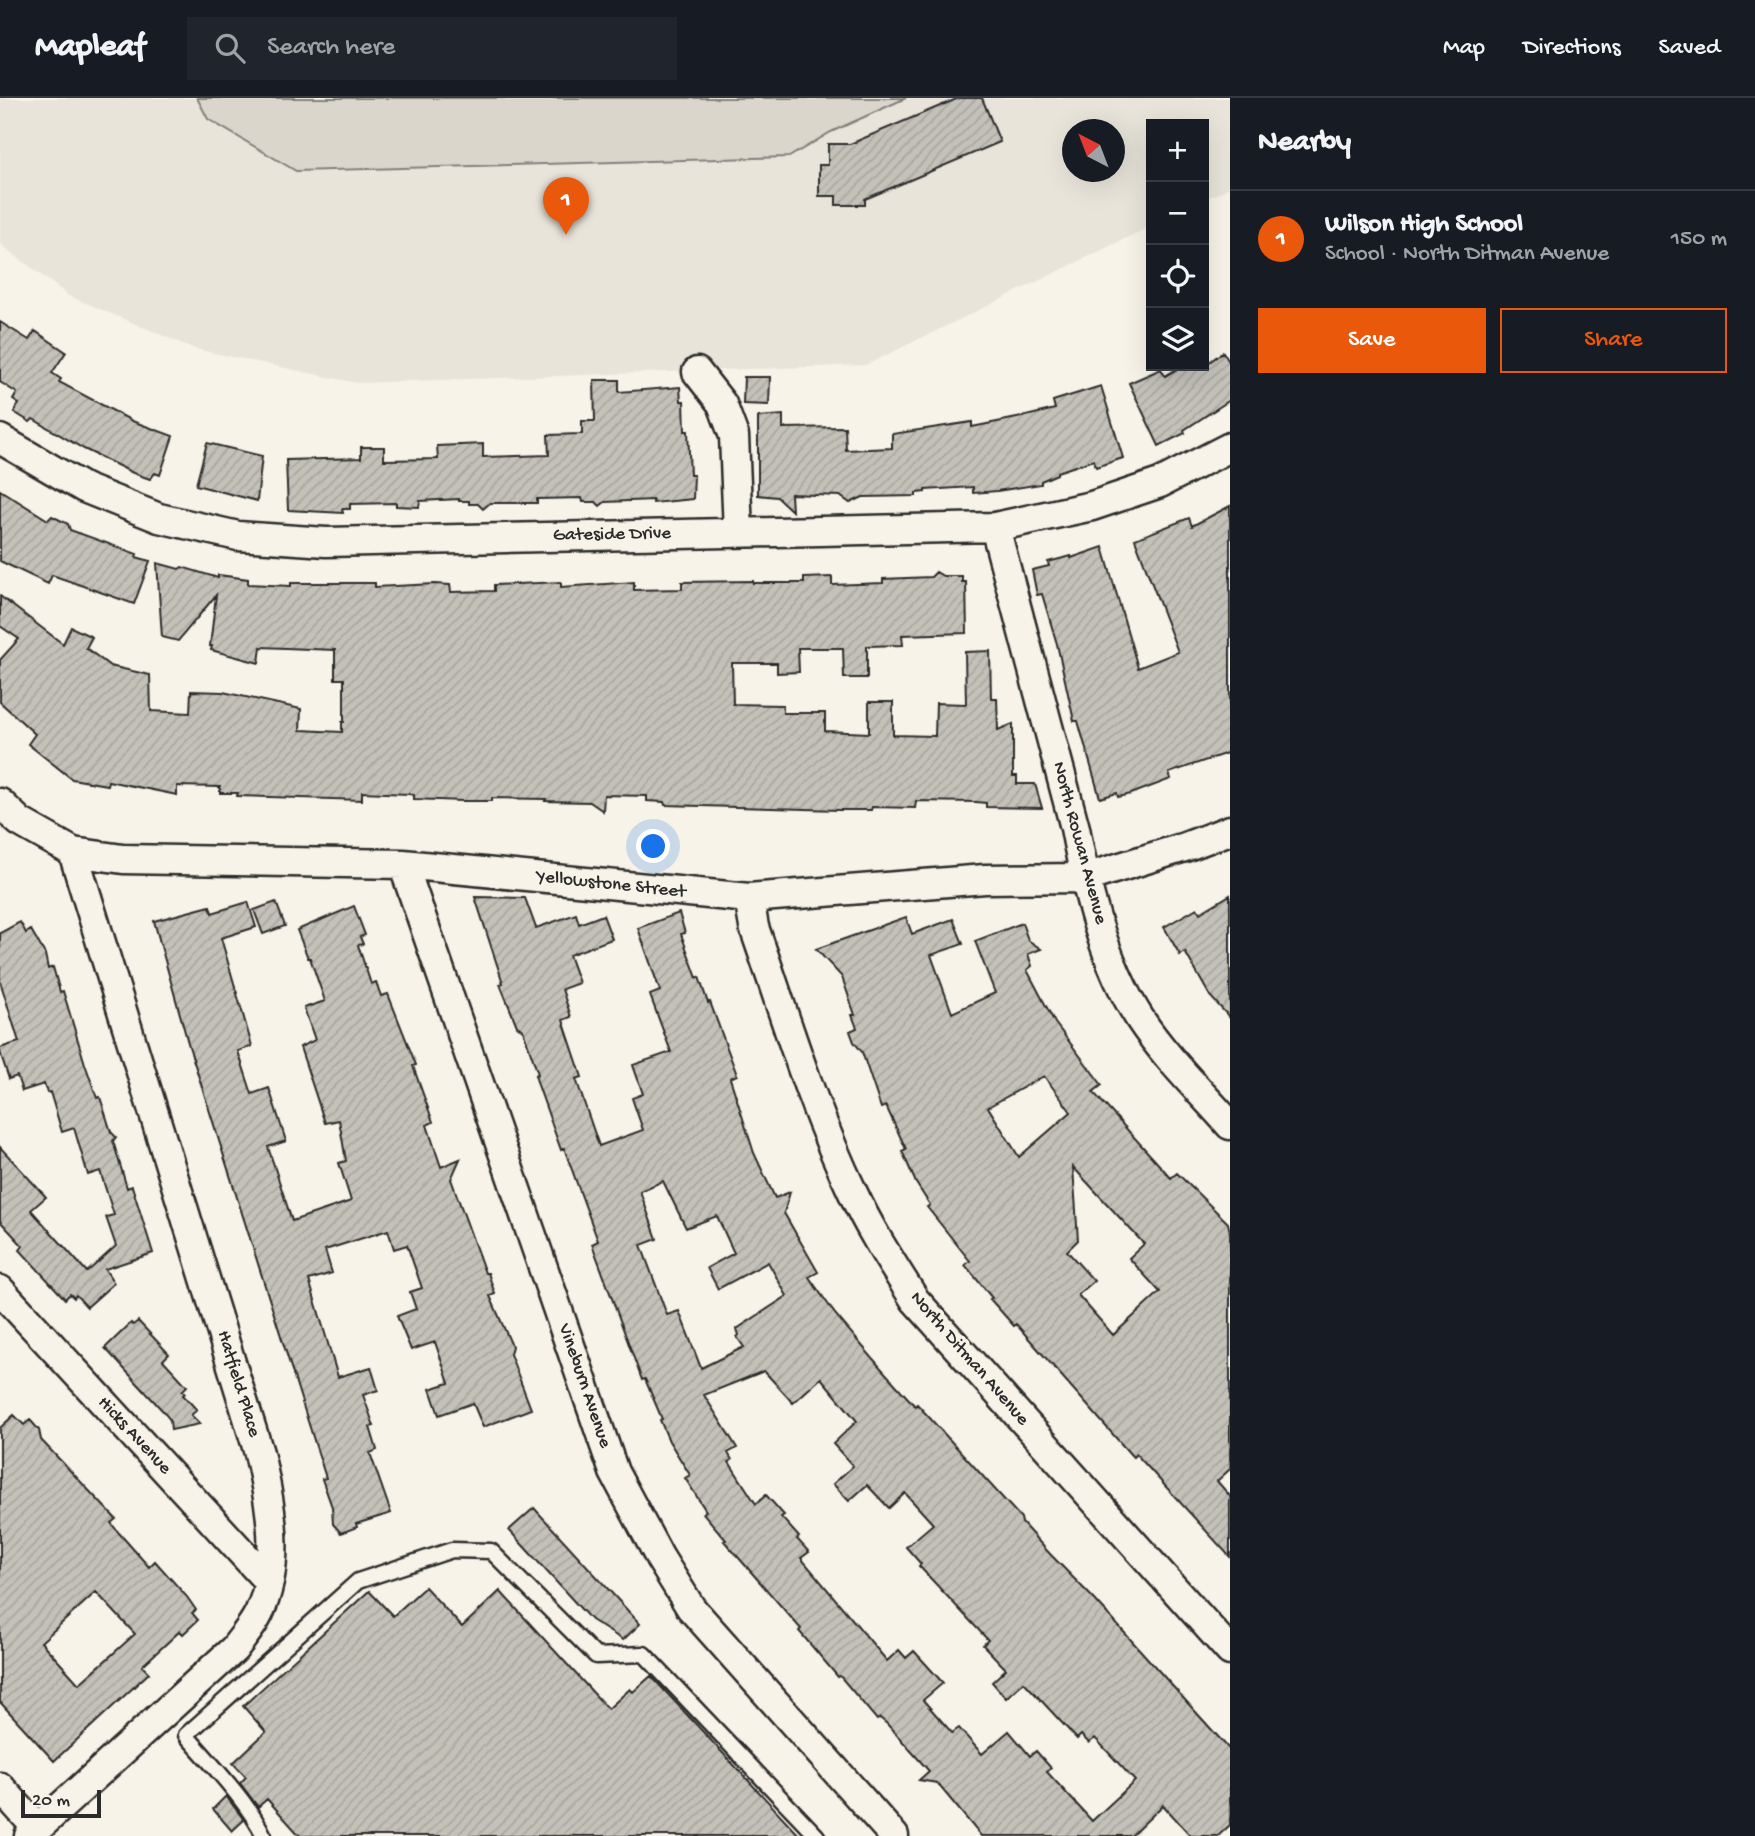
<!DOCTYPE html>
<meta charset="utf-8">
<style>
:root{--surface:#171b24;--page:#20242c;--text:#f1f3f6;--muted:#9ea1a6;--line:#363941;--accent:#ea580c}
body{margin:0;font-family:"Gochi Hand",sans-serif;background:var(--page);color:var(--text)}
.controls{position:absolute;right:21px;top:21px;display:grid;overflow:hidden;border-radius:0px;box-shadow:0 7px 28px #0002}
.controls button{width:63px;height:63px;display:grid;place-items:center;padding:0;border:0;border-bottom:2px solid var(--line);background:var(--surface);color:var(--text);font:35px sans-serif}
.compass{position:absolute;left:1062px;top:21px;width:63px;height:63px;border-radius:50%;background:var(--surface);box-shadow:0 7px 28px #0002;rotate:318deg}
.scale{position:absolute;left:21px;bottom:18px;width:80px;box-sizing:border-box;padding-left:7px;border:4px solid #2b2b2b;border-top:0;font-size:19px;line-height:24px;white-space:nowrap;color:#2b2b2b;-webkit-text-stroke:5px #f7f3e8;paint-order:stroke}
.you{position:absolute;left:654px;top:749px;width:24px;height:24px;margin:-18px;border:5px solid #fff;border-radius:50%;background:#1a73e8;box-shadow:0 0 0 10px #1a73e833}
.badge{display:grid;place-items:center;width:46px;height:46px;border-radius:50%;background:var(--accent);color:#fff;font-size:23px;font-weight:700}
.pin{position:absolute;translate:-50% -58px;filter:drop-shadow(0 2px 4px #0008)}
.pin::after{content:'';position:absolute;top:37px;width:24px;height:21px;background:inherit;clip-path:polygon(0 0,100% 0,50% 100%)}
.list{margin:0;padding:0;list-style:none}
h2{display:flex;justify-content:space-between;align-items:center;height:91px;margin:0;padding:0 28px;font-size:30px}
h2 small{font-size:23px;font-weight:400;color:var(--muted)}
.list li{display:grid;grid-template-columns:46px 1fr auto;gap:21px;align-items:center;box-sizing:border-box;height:98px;padding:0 28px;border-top:2px solid var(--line)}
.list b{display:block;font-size:26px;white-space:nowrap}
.list p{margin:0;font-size:23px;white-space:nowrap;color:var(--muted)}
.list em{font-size:23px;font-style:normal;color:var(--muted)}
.actions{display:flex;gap:14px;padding:21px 28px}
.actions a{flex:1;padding:16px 0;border:2px solid var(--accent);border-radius:0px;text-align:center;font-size:24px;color:var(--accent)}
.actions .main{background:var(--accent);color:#fff}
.icon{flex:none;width:38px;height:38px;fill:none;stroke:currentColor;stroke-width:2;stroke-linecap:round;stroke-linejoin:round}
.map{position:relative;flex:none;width:1230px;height:1738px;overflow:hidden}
header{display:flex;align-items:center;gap:42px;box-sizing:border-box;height:98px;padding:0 35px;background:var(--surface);border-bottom:2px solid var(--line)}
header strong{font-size:33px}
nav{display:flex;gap:38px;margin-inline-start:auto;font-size:24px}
.search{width:490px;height:63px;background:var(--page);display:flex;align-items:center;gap:18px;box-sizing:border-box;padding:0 24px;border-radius:0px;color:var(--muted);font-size:26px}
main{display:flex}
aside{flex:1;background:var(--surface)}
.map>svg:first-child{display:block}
</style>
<header>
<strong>Mapleaf</strong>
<div class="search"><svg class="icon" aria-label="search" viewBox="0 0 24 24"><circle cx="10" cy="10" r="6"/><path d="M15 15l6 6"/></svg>Search here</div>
<nav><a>Map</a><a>Directions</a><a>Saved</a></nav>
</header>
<main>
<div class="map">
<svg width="1230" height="1738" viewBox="0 0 1230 1738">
<defs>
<pattern id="building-hatch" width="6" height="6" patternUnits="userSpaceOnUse" patternTransform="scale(1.75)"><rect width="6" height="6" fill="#c4c1b9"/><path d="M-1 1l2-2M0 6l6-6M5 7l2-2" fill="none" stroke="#a9a69f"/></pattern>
</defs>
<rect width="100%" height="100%" fill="#f7f3e8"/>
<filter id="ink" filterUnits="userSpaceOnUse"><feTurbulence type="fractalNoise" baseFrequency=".0143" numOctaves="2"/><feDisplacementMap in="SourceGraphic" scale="14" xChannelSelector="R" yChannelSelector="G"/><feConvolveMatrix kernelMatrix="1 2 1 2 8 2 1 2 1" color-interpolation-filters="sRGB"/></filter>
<g filter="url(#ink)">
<path fill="#e8e4da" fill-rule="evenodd" d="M 0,0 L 1230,0 L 1230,89 L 1204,102 L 1204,26 L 1151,26 L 1151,128 L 866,267 L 357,285 L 195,251 L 69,198 L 0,146 ZM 1072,32 L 1114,32 L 1114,74 L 1072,74 Z"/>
<path fill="#dad6cc" stroke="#82807c" stroke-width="2" d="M 197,0 L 906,0 L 831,34 L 789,59 L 296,73 L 208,21 Z"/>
<path fill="url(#building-hatch)" stroke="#2b2b2b" stroke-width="2" fill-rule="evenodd" d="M 959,0 L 982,0 L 1000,44 L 865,101 L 865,107 L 836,107 L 836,98 L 819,98 L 819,67 L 828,67 L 828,46 L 850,46 Z
M 0,224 L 29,242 L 35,233 L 66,254 L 52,275 L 61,281 L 59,284 L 132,323 L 173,338 L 160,377 L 155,375 L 150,381 L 133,375 L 84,351 L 33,321 L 30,324 L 14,314 L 19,306 L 13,302 L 17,295 L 0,284 Z
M 1223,254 L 1230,265 L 1230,302 L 1184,332 L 1185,335 L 1159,348 L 1129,285 L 1161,271 L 1165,278 L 1182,268 L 1204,268 Z
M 744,279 L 770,279 L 769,307 L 743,306 Z
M 594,282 L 619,282 L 619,294 L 680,289 L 681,303 L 684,303 L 685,333 L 688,333 L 690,377 L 694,377 L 693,401 L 653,405 L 653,402 L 605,404 L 600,408 L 596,404 L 583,404 L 582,400 L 537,401 L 537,405 L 490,405 L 483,411 L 478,406 L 469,406 L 469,403 L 459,403 L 459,401 L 420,403 L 419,409 L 396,408 L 396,405 L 350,406 L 350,411 L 342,411 L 343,415 L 288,412 L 286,362 L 361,360 L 361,349 L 384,349 L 384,362 L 438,361 L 437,348 L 483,346 L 483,359 L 549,357 L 548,337 L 582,336 L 582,323 L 595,323 Z
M 1101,288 L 1123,360 L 1096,369 L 1094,362 L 1057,374 L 1057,376 L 1041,383 L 1041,386 L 997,393 L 973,395 L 973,389 L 925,392 L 925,394 L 916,395 L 916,398 L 863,399 L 850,405 L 840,398 L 791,396 L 792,413 L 777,399 L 758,397 L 758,319 L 783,317 L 783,330 L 845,329 L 846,352 L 892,350 L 892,336 L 972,324 L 972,329 L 1022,319 L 1055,311 L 1053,303 Z
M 207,345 L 262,358 L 257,403 L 196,387 Z
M 0,392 L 48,422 L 52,418 L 68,426 L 70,432 L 137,456 L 136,459 L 150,463 L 134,506 L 52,477 L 48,486 L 0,463 Z
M 1230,408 L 1230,654 L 1169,675 L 1171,681 L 1131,696 L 1118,699 L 1117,695 L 1100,700 L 1078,623 L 1074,623 L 1057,546 L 1042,496 L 1037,497 L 1032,472 L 1049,468 L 1048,464 L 1071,458 L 1071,460 L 1103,449 L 1138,570 L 1178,554 L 1135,441 L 1189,420 L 1192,428 Z
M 157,465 L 179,471 L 182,469 L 218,480 L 218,477 L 248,481 L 248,486 L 291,488 L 291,485 L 375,485 L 375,489 L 435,486 L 450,487 L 451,494 L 494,493 L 494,487 L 561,484 L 561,489 L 634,484 L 634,492 L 682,491 L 682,484 L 753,483 L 753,485 L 804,485 L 804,480 L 832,479 L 832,487 L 883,485 L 883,481 L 931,479 L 936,474 L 943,478 L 962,478 L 962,484 L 966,484 L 967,535 L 902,537 L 903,547 L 867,548 L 867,580 L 844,580 L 843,550 L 798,550 L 799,574 L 777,575 L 777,565 L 732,565 L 733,606 L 783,607 L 783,615 L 825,615 L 825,633 L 869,635 L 869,604 L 893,604 L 893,637 L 935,638 L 936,605 L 966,606 L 965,554 L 990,553 L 991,600 L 997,600 L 998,632 L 1013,626 L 1013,678 L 1017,678 L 1017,686 L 1035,686 L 1042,710 L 986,709 L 986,705 L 976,704 L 916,703 L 915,710 L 872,709 L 871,712 L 839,712 L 665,707 L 664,704 L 647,703 L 647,698 L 604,697 L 603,713 L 590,704 L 545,703 L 546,701 L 492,700 L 492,703 L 463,703 L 414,701 L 414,697 L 409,696 L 362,694 L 362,702 L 237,698 L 238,695 L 220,695 L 220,689 L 177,688 L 177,697 L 108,683 L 107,687 L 72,681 L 28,646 L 35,636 L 0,604 L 0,562 L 19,541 L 0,528 L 0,498 L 63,546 L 71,529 L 92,539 L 86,550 L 110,568 L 150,577 L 151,613 L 190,615 L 191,593 L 223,594 L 301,611 L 300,632 L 342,634 L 342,624 L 344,624 L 344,581 L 335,581 L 335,552 L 261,549 L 259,565 L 211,552 L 212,548 L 210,548 L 216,497 L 178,543 L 162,539 Z
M 1230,797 L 1230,920 L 1210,898 L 1185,854 L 1180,857 L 1164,829 L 1197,810 L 1200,815 Z
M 475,799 L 525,800 L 536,830 L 576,816 L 579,826 L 603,817 L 612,841 L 569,857 L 579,885 L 562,891 L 571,919 L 563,922 L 582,979 L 576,981 L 599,1048 L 643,1032 L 632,1000 L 643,996 L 633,967 L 671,954 L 650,897 L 660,893 L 638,830 L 679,815 L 685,835 L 681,836 L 697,880 L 699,879 L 708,905 L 710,904 L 737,977 L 730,980 L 754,1055 L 775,1100 L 790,1094 L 784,1115 L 818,1174 L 809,1179 L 835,1216 L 880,1269 L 915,1308 L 917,1306 L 1021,1420 L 1022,1425 L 1050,1456 L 1095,1502 L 1230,1652 L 1230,1727 L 1218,1738 L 1191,1738 L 1163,1707 L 1131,1738 L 981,1738 L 937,1685 L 919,1682 L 929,1673 L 887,1626 L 880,1620 L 877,1622 L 840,1578 L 838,1579 L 799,1533 L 801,1531 L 724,1443 L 726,1442 L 703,1415 L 706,1413 L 685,1380 L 690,1377 L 669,1343 L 660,1322 L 662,1321 L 645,1281 L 642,1282 L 592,1146 L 598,1143 L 564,1050 L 561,1052 L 538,987 L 535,977 L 538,976 L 523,932 L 517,928 L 500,886 L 503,885 ZM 663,1083 L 686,1130 L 717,1118 L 734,1155 L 707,1170 L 718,1191 L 768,1164 L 787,1198 L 737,1231 L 739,1237 L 737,1239 L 744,1249 L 701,1270 L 679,1213 L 667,1217 L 641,1147 L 657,1141 L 640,1093 ZM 764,1273 L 793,1305 L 821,1280 L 857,1323 L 833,1346 L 853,1368 L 833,1386 L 849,1403 L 867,1387 L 889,1410 L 905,1395 L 933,1426 L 906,1449 L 921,1466 L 919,1468 L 988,1542 L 983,1547 L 1006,1571 L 992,1584 L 1006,1600 L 1024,1584 L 1077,1641 L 1081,1637 L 1089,1645 L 1095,1640 L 1135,1683 L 1092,1723 L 1047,1674 L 1051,1670 L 1036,1653 L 1030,1658 L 1009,1633 L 982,1656 L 959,1630 L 952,1635 L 923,1602 L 943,1585 L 914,1553 L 906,1560 L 899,1552 L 887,1563 L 801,1460 L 809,1454 L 797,1441 L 799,1439 L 781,1419 L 784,1417 L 766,1397 L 756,1406 L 729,1364 L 732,1362 L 728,1355 L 737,1350 L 704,1297 Z
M 248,804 L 256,829 L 221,840 L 252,948 L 238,953 L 252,996 L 269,990 L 286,1043 L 268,1049 L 292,1123 L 351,1103 L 339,1065 L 346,1063 L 339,1022 L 325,1025 L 300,949 L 315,942 L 304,910 L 325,903 L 310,860 L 308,860 L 297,832 L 354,808 L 365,837 L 360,839 L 363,846 L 358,847 L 371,886 L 376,884 L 381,898 L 388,896 L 416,967 L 413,968 L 433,1024 L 427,1027 L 441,1069 L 460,1061 L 451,1081 L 485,1175 L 488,1175 L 495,1196 L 490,1198 L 512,1248 L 510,1256 L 531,1311 L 483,1329 L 473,1305 L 439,1317 L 430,1291 L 449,1285 L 435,1244 L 411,1252 L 397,1218 L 416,1211 L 410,1194 L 422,1190 L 407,1147 L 394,1151 L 388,1132 L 325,1152 L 332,1175 L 309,1182 L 338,1279 L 371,1269 L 378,1292 L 363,1297 L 374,1328 L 370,1329 L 377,1352 L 370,1355 L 391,1415 L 356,1426 L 357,1429 L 341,1435 L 333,1426 L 332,1409 L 322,1381 L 326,1380 L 188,945 L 154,823 L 210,808 L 212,815 Z
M 276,804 L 285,828 L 263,836 L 254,812 Z
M 906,819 L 912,836 L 953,821 L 963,846 L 931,857 L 952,915 L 995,895 L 975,843 L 1022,825 L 1028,842 L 1041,851 L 1028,856 L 1032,868 L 1027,872 L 1055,925 L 1102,987 L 1093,994 L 1171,1080 L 1177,1075 L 1228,1125 L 1230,1134 L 1230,1371 L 1217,1383 L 1230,1398 L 1230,1459 L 1136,1356 L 1133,1359 L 1131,1357 L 1016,1226 L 1014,1228 L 990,1201 L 992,1200 L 965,1167 L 970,1163 L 927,1109 L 930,1107 L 916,1085 L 902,1053 L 906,1051 L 886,1008 L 881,1010 L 862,954 L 854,944 L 850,933 L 857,930 L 852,917 L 855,917 L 842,879 L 816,851 ZM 1044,978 L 1071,1014 L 1019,1059 L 988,1009 ZM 1073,1069 L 1144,1146 L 1129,1160 L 1160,1194 L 1113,1237 L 1078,1197 L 1094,1183 L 1067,1153 L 1078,1142 Z
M 20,824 L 26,835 L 31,832 L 45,856 L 48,871 L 53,869 L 60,894 L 63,893 L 85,966 L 97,1000 L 100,999 L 111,1034 L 116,1039 L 113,1043 L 127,1090 L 132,1088 L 153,1155 L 105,1171 L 114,1185 L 87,1209 L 76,1197 L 74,1200 L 70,1196 L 65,1201 L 20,1152 L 23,1148 L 0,1123 L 0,1049 L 46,1099 L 31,1112 L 87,1174 L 116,1148 L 106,1119 L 114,1117 L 100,1073 L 88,1077 L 74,1030 L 62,1034 L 50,994 L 47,995 L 44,986 L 22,993 L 17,978 L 9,981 L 0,954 L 0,950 L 19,944 L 0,883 L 0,835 Z
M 138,1223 L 169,1256 L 163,1262 L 187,1288 L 182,1293 L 185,1295 L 183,1297 L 197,1312 L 191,1317 L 200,1326 L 171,1332 L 170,1322 L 162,1312 L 105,1250 L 131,1225 L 133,1227 Z
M 14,1317 L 24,1327 L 30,1322 L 39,1332 L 41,1342 L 116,1421 L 111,1425 L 119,1435 L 149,1469 L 155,1463 L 187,1499 L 196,1512 L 192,1515 L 198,1522 L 183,1536 L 180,1533 L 142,1568 L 149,1575 L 54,1663 L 0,1604 L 0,1330 ZM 96,1494 L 135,1536 L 79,1586 L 41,1544 Z
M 534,1410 L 640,1526 L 623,1542 L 591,1522 L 509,1432 Z
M 425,1489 L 462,1529 L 500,1493 L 608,1611 L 630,1591 L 633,1594 L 651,1578 L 800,1738 L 300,1738 L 267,1701 L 258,1709 L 240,1685 L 246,1679 L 233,1665 L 266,1634 L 243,1608 L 369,1493 L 393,1518 Z
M 226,1698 L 244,1722 L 232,1733 L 213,1711 Z"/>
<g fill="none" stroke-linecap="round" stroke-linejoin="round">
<defs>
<path id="service" d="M 264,1738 C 248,1704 211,1666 186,1637 L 358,1483 L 452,1452 L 491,1453 L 596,1558 L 644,1556 L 817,1738"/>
<path id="minor" d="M 697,274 L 722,306 L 734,338 L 738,434
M 0,341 L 84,390 L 159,420 L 238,438 L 326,444 L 995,429 L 1092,408 L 1160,385 L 1230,349
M 995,429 L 1075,730 C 1087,794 1104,865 1140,921 C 1165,959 1200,993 1230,1027
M 0,705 L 20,724 L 73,754 L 123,761 L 403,766 L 749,800 L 985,781 L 1085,780 L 1185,749 L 1230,732
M 403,766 L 614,1374 L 660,1460 L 691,1510 L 894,1738
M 749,800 L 754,829 C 785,918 812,1010 853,1095 C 870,1132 893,1167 915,1202 L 1230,1553
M 0,1192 L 269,1484
M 0,1689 L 37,1730
M 29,1738 L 234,1551 C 242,1540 253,1528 259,1515 C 282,1465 271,1407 259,1355 L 73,754"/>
</defs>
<use href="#service" stroke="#2b2b2b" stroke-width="19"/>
<use href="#minor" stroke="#2b2b2b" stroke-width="33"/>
<use href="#service" stroke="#f7f3e8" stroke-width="14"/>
<use href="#minor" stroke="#f7f3e8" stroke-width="28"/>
</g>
</g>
<g text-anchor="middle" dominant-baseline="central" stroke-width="7" stroke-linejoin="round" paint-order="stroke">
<g font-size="19" fill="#2b2b2b" stroke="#f7f3e8">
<text transform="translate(612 437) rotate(-1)">Gateside Drive</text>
<text transform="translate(1079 745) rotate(75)">North Rowan Avenue</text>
<text transform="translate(611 787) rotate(6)">Yellowstone Street</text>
<text transform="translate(969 1261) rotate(49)">North Ditman Avenue</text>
<text transform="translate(238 1286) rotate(73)">Hatfield Place</text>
<text transform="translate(584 1288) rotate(71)">Vineburn Avenue</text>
<text transform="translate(134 1338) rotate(47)">Hicks Avenue</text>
</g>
</g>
</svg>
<div class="controls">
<button>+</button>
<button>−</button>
<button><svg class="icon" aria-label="locate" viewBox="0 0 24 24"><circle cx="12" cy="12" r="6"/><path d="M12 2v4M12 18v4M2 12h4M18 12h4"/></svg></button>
<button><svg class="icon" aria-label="layers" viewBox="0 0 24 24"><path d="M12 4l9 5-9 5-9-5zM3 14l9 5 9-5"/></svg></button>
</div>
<svg class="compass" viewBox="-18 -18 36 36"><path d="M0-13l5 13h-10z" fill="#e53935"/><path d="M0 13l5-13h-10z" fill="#9ea1a6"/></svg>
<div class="scale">20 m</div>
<div class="you"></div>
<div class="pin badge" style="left:566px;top:137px">1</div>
</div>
<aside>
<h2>Nearby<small></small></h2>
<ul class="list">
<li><span class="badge">1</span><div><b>Wilson High School</b><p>School · North Ditman Avenue</p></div><em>150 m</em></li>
</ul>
<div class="actions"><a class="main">Save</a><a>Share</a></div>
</aside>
</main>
